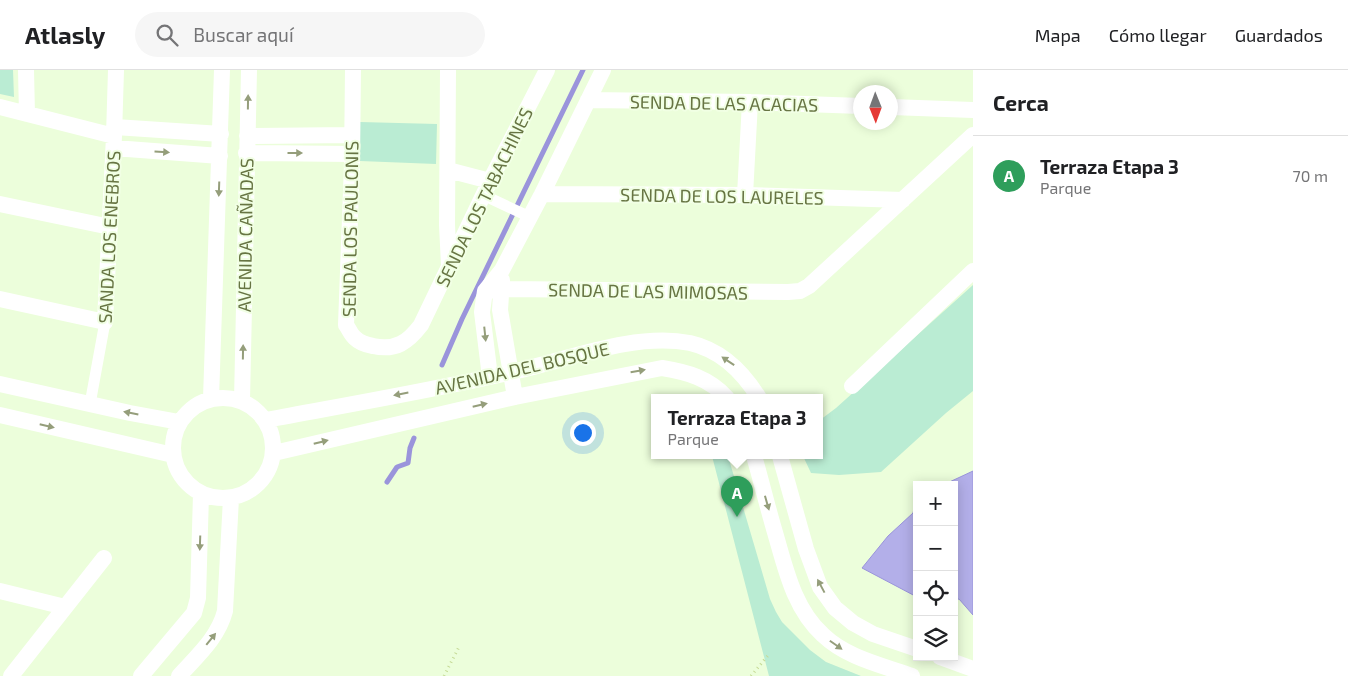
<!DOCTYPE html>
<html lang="es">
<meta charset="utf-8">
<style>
:root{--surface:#fff;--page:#f6f6f6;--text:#202124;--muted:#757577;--line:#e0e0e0;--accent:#0b8043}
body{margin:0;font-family:"Exo 2",sans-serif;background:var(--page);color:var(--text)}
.controls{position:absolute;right:15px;bottom:15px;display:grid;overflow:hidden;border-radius:0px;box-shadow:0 2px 12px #0003}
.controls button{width:45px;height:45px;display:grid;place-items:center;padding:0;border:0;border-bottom:1px solid var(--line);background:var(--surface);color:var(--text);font:25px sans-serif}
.compass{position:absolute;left:853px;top:15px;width:45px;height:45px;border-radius:50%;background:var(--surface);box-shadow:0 2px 12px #0003;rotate:179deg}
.you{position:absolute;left:582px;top:362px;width:18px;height:18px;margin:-12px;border:4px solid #fff;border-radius:50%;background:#1a73e8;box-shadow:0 0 0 8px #1a73e833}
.badge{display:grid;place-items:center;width:32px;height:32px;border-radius:50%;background:var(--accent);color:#fff;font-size:16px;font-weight:700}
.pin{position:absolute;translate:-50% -41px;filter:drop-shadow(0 1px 2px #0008)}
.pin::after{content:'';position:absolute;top:26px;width:18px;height:15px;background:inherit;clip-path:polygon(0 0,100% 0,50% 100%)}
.popup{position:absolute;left:651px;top:324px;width:172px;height:65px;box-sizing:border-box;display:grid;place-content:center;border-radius:0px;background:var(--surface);filter:drop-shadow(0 1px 4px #0005);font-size:16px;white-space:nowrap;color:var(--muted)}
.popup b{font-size:19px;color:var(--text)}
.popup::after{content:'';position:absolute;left:50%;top:100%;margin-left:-10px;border:10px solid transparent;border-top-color:var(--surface)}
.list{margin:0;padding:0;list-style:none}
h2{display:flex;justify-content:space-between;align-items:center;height:65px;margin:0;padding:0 20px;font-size:21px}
h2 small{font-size:16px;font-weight:400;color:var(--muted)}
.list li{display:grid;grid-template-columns:32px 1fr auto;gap:15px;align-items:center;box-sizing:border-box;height:80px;padding:0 20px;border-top:1px solid var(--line)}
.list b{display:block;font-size:19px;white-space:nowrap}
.list p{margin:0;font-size:16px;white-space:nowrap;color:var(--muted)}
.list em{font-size:16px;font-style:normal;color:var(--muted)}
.icon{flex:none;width:28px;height:28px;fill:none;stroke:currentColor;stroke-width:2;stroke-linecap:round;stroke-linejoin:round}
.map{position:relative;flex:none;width:973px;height:606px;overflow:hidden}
header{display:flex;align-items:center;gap:30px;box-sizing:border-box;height:70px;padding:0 25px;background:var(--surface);border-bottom:1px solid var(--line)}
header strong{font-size:24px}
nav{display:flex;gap:28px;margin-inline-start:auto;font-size:18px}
.search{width:350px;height:45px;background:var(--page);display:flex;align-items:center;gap:12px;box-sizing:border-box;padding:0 18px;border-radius:28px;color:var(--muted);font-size:19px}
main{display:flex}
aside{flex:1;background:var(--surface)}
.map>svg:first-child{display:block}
</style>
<header>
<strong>Atlasly</strong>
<div class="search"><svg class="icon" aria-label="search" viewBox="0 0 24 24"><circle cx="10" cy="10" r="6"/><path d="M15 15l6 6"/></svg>Buscar aquí</div>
<nav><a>Mapa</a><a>Cómo llegar</a><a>Guardados</a></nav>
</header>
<main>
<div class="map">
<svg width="973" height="606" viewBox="0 0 973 606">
<rect width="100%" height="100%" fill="#ecfedb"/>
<path fill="#baecd3" d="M 0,0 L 13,0 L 14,27 L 0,24 Z
M 360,52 L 437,54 L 436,94 L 360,91 Z
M 973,215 L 973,321 L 946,343 L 881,402 L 839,405 L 811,403 L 803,386 L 820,386 L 820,350 L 836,338 Z
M 712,386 L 728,386 L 770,529 L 776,542 L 782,552 L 810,580 L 826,592 L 861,606 L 769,606 Z"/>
<path fill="#b3afe9" stroke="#9a94db" d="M 973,401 L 973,545 L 959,529 L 954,530 L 954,415 L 943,415 Z
M 917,427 L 917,527 L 862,498 L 888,466 L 913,443 Z"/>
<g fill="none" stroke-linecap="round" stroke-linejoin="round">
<path stroke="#9a94db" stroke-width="5" d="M 442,295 L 462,249 L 583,0
M 387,412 L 397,397 L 408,393 L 410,378 L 414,368"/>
<path stroke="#c5da95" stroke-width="3" stroke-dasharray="1 4" stroke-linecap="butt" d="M 444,606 L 460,575
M 751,606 L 770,583"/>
<path stroke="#fff" stroke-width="11" d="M 483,125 L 530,147
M 90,334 L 105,252"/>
<path stroke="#fff" stroke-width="16" d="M 26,0 L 27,44
M 353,0 L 352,94 L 346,255 C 349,259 351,265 355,268 C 360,273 367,275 373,276 C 396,281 408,272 421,255 L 490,111 L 547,0
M 448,0 L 447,155 L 449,195
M 588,30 L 750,32 L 861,36
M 0,37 L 114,66
M 891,37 L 973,40
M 115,57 L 221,64
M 247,66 L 352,65
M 114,78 L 220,86
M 246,83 L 352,84
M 448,100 L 490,111
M 542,124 L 745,125 L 903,130
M 745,125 L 750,32
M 0,134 L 110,157
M 502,210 L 500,240 L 515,327
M 485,221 L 501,219 L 788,222 L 800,221 L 809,216 L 973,65
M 0,229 L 105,252 L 114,66 L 116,0
M 490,307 L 482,242 L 485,221 L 502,200 L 542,124 L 603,0
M 0,314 L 130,343 L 179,352
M 852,316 L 973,201
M173 378a50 50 0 1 1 100 0a50 50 0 1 1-100 0Z
M 211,329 L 222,0
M 242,331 L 249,0
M 0,345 L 173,385
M 266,350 C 346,335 428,321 508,303 C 565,291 632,262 690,273 C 721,280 743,302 759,328
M 274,383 L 515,327 L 662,298 C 687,302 709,308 727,328
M 754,386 C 761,410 767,435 774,459 C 785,496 793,538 823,565 C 847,588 882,595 912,606
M 780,386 L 806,479 L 820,517 L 835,538 L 853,553 L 873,564 L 917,579
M 0,521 L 65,537
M 940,587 L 973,599
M 11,606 L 104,488
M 141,606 L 194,543 L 198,528 L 201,424
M 179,606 C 197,586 218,568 225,541 L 231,428"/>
</g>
<defs><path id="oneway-solid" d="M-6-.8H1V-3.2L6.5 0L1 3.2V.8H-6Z" transform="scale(1.25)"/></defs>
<g fill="#959e7b">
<use href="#oneway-solid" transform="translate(248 32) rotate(-89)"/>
<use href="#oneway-solid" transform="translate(162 82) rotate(4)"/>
<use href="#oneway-solid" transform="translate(295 83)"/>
<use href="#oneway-solid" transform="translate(219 119) rotate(92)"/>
<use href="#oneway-solid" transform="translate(485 264) rotate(84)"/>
<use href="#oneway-solid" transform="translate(243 282) rotate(-89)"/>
<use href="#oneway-solid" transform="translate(728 291) rotate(-146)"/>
<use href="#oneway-solid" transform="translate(638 301) rotate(-10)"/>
<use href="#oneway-solid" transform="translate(401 324) rotate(169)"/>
<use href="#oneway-solid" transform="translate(480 335) rotate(-13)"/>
<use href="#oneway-solid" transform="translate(131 343) rotate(-169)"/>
<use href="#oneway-solid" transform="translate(47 356) rotate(13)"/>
<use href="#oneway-solid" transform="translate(321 372) rotate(-14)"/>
<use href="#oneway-solid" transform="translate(767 433) rotate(74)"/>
<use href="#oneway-solid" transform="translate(200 473) rotate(92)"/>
<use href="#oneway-solid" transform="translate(821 516) rotate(-118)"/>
<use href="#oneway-solid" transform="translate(211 569) rotate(-51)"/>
<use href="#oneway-solid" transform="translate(836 575) rotate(35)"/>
</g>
<g text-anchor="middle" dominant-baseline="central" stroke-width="4" stroke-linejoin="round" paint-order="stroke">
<g font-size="18" fill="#677543" stroke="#f1ffe4">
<text transform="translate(724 33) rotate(1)">SENDA DE LAS ACACIAS</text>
<text transform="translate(722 126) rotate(1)">SENDA DE LOS LAURELES</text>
<text transform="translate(484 127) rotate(-64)">SENDA LOS TABACHINES</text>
<text transform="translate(350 159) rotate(-89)">SENDA LOS PAULONIS</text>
<text transform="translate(245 165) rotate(-89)">AVENIDA CAÑADAS</text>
<text transform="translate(109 167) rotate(-87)">SANDA LOS ENEBROS</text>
<text transform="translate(648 221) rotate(1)">SENDA DE LAS MIMOSAS</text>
<text transform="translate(522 298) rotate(-13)">AVENIDA DEL BOSQUE</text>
</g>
</g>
</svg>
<div class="controls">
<button>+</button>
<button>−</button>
<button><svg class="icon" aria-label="locate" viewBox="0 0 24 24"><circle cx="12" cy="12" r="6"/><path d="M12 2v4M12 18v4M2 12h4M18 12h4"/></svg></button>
<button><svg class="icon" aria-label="layers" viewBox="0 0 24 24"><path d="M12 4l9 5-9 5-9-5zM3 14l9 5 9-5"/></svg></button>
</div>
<svg class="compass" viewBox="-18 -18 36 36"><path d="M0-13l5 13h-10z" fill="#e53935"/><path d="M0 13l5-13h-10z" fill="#757577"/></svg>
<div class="you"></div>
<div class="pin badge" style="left:737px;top:447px;background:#2e9e5b">A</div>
<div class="popup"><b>Terraza Etapa 3</b>Parque</div>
</div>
<aside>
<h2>Cerca<small></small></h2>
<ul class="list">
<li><span class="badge" style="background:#2e9e5b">A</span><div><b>Terraza Etapa 3</b><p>Parque</p></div><em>70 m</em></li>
</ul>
</aside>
</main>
